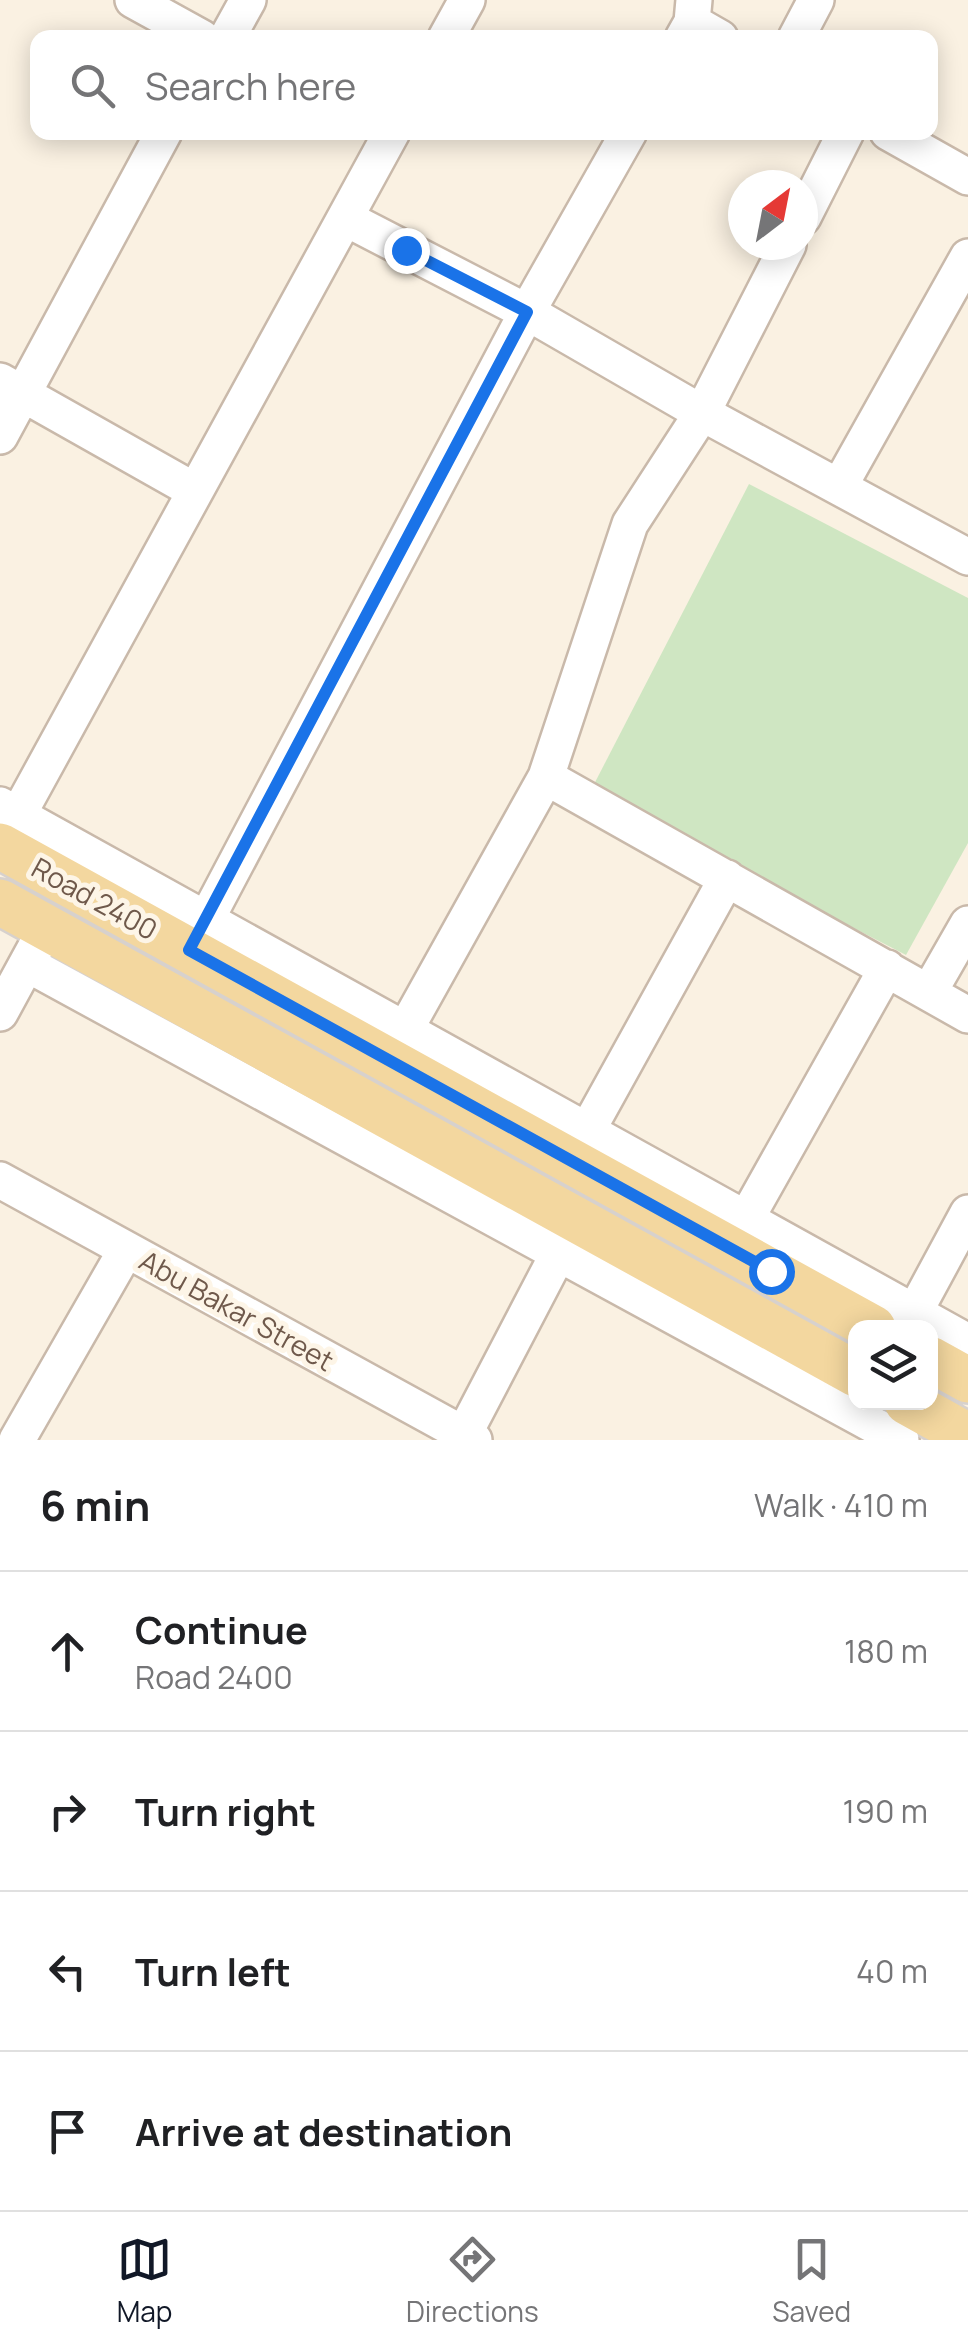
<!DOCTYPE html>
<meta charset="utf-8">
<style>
:root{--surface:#fff;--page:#f6f6f6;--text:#202124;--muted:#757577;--line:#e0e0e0;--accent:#111827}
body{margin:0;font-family:Manrope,sans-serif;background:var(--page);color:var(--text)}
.controls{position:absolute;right:30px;bottom:30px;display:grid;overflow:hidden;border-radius:20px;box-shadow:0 5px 25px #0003}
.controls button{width:90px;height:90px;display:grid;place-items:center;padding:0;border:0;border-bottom:2px solid var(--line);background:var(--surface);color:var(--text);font:50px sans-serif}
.compass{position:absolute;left:728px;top:170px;width:90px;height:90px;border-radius:50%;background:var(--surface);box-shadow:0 5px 25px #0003;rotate:32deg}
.stop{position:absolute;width:30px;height:30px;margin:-22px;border:8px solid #1a73e8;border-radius:50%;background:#fff}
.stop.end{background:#1a73e8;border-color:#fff;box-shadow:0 2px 10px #0008}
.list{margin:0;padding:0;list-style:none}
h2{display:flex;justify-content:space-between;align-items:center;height:130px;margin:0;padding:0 40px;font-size:42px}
h2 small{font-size:32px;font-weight:400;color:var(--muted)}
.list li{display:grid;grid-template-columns:65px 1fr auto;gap:30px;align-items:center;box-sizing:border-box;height:160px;padding:0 40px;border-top:2px solid var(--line)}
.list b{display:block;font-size:38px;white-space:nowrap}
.list p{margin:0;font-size:32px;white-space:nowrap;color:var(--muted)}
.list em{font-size:32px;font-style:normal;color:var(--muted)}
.icon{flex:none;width:55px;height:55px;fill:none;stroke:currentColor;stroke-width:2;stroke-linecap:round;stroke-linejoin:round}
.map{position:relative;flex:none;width:968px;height:1440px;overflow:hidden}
.search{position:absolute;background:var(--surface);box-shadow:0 5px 25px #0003;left:30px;right:30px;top:30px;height:110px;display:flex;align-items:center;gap:25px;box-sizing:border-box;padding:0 35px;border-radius:20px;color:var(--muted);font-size:38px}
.sheet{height:770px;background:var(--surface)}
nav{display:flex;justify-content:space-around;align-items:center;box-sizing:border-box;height:140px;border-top:2px solid var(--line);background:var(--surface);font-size:28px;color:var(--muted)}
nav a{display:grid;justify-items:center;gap:5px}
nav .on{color:var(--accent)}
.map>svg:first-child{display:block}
</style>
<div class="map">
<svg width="968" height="1440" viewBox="0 0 968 1440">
<rect width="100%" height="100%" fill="#faf1e2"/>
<path fill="#cfe6c2" d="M 749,484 L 968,598 L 968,843 L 906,955 L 590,792 Z"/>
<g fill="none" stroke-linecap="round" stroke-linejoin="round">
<defs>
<path id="minor" d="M 133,0 L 202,38
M 692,22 L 720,38
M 227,38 L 248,0
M 446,38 L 467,0
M 683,38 L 692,22 L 694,0
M 796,38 L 816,0
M 888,132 L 968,177
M 803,217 L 846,132
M 345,218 L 527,312 L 702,413 L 968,557
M 0,381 L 195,491
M 0,436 L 164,132
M 839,487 L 968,257
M 546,777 L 968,1015
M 0,805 L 968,1342
M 18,815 L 392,132
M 197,937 L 527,312 L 629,132
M 27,964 L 901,1440
M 929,992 L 968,924
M 0,1013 L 38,943
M 405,1030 L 546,777 L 630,524 L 702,413 L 788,245
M 587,1131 L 727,878
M 0,1180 L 474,1440
M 746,1219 L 887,968
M 914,1313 L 968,1213
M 464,1434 L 569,1233
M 17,1440 L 126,1250"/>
<path id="major" d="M 0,846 L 873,1328
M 0,902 L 856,1374
M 930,1359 L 968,1380
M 907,1402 L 968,1436"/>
</defs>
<use href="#minor" stroke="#c9b9aa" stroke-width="40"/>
<use href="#major" stroke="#d7d1cd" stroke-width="50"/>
<use href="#minor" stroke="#fff" stroke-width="35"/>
<use href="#major" stroke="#f3d79f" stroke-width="45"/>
</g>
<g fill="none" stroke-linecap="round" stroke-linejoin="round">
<path stroke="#1a73e8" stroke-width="12" d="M 406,250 L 527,312 L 189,950 L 771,1271"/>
</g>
<g text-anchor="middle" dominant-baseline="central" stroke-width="10" stroke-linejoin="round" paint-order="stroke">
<g font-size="28" fill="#6f594b" stroke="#fdf5e7">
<text transform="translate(95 898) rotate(29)">Road 2400</text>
<text transform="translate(237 1310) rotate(29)">Abu Bakar Street</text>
</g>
</g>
</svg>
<div class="controls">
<button><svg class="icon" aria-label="layers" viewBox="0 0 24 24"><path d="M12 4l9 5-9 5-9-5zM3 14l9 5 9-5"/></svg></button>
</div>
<svg class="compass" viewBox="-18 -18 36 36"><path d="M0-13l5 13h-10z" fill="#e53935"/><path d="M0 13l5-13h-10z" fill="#757577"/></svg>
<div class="stop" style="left:771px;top:1271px"></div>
<div class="stop end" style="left:406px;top:250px"></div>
<div class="search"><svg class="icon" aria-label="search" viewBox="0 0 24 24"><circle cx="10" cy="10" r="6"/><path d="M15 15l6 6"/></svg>Search here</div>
</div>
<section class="sheet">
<h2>6 min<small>Walk · 410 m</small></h2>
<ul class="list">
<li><svg class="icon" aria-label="ahead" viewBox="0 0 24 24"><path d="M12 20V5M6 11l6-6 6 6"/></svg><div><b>Continue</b><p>Road 2400</p></div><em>180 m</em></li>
<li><svg class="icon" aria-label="right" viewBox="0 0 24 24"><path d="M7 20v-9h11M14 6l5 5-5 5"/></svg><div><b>Turn right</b></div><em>190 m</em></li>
<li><svg class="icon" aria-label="left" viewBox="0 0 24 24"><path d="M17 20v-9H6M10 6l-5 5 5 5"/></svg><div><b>Turn left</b></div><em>40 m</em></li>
<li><svg class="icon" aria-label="arrive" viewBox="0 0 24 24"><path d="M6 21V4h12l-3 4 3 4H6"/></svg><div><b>Arrive at destination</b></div></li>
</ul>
</section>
<nav>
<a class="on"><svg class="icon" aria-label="map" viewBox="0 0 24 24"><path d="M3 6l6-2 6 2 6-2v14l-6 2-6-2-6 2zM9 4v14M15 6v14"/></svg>Map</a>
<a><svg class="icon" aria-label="directions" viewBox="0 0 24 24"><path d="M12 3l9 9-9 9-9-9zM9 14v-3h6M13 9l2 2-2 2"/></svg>Directions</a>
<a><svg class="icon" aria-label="saved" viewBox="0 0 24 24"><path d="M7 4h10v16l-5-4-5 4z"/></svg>Saved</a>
</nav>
